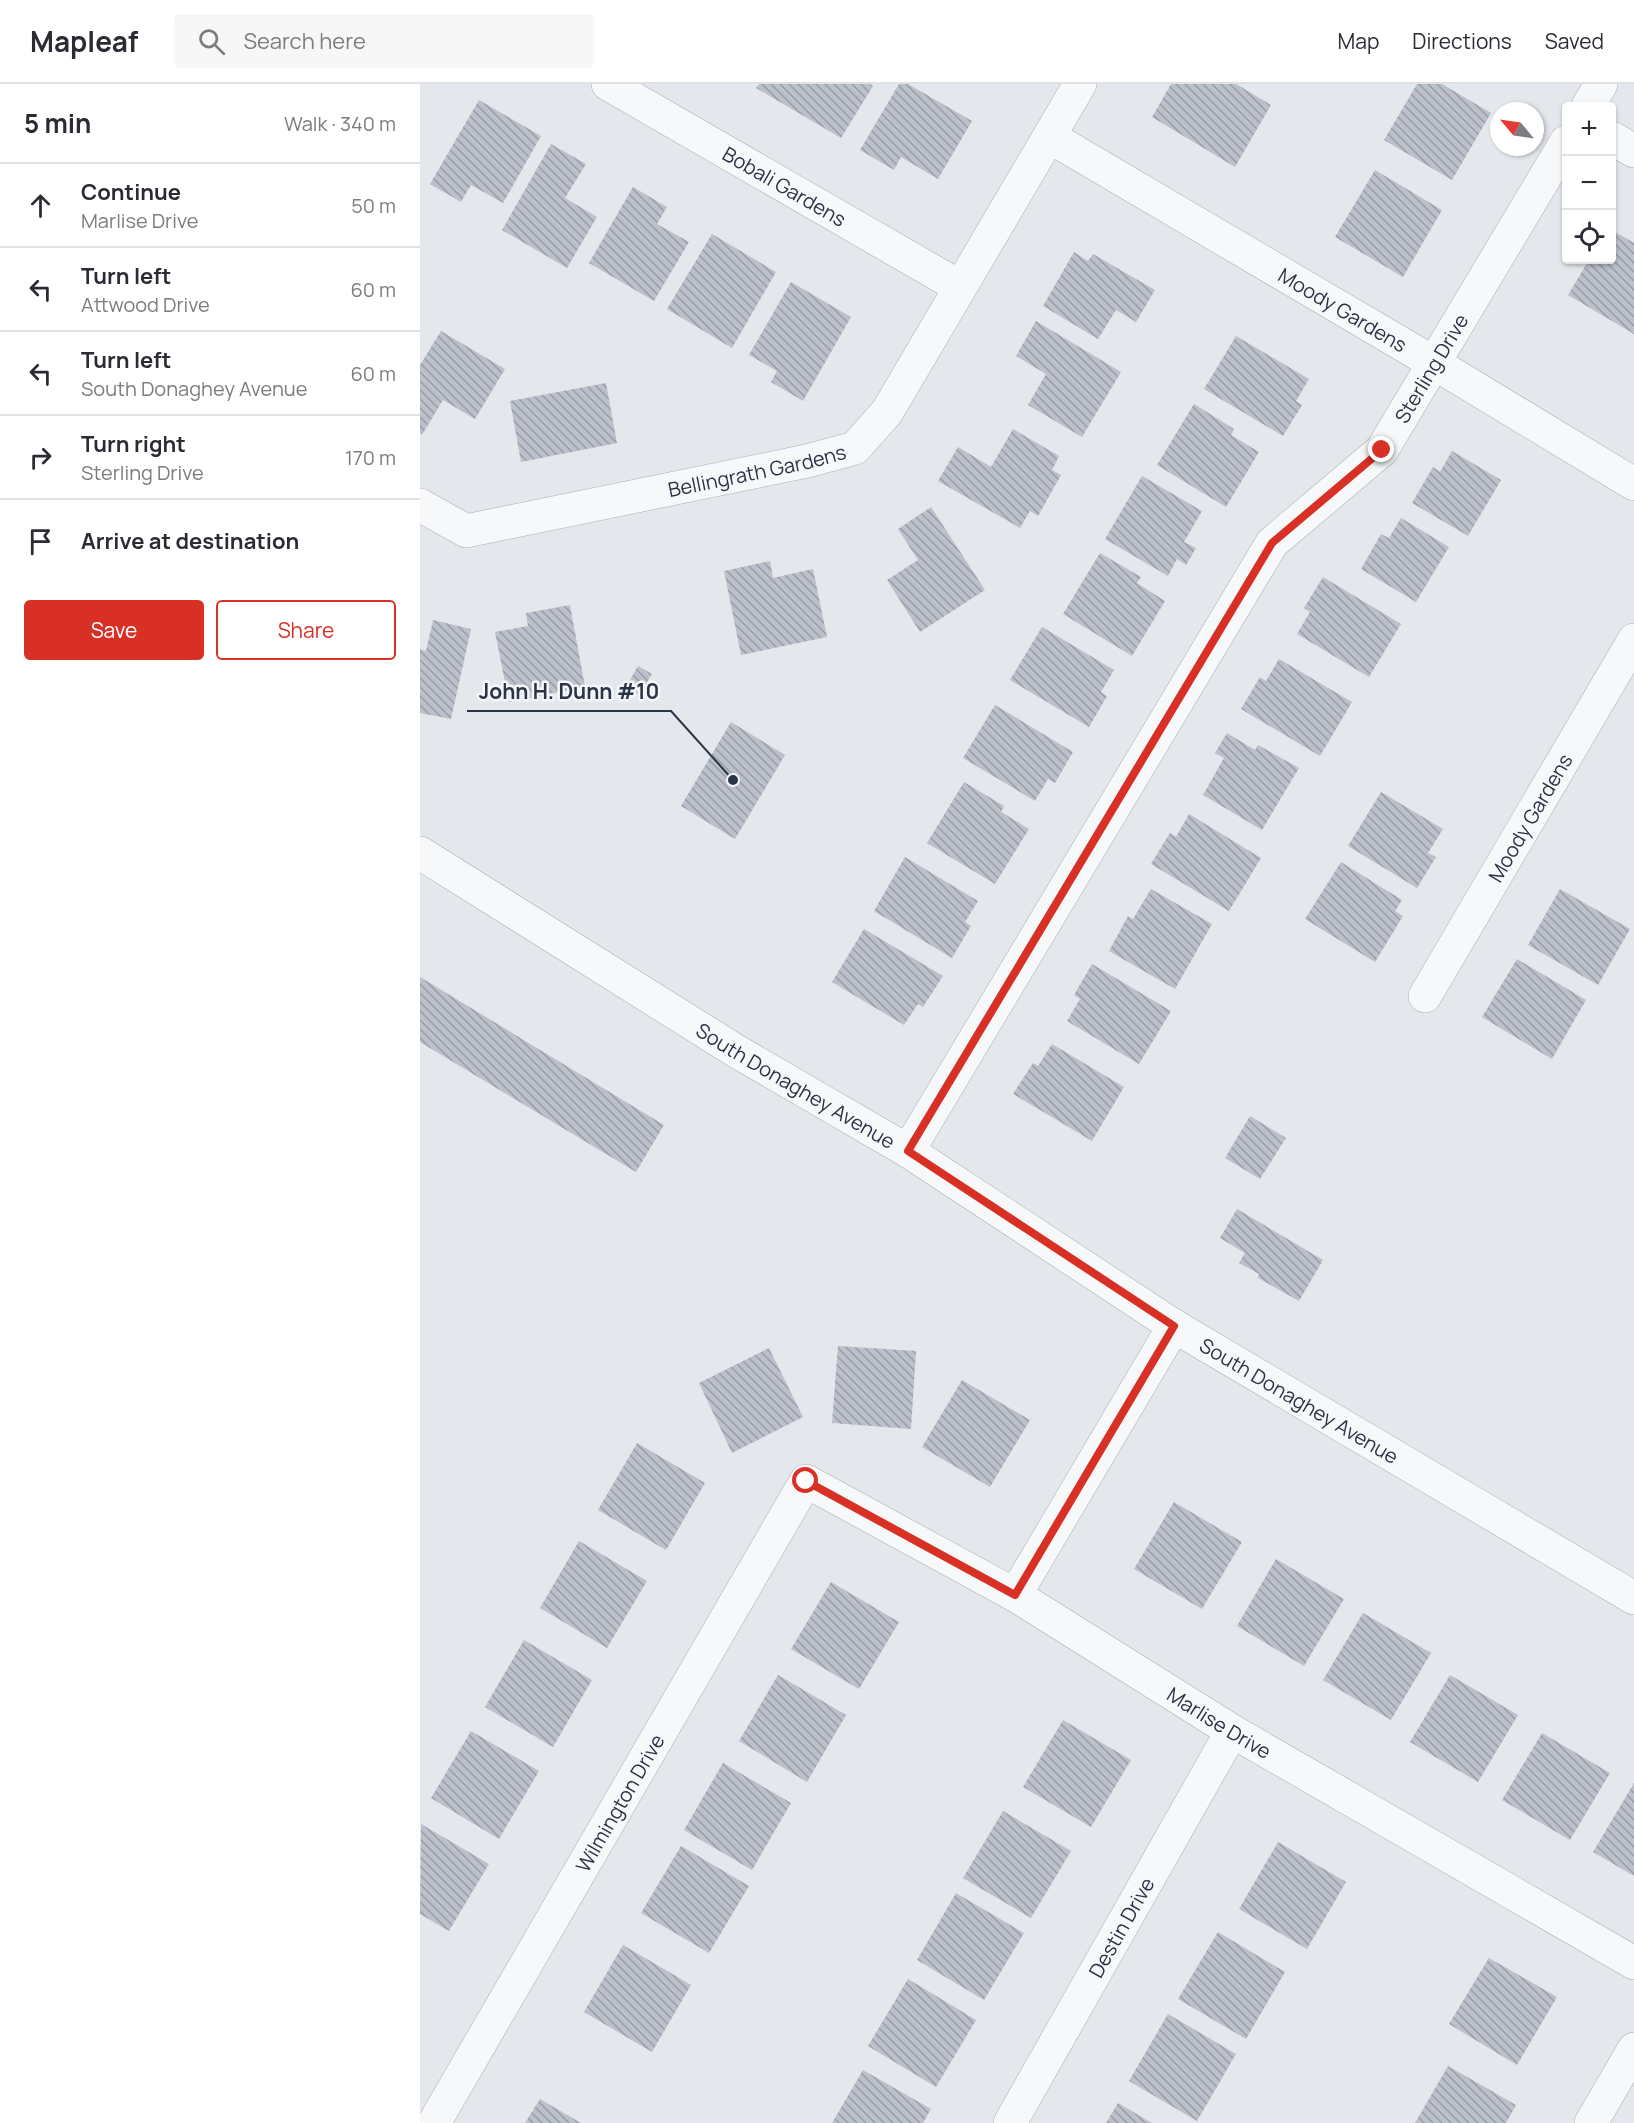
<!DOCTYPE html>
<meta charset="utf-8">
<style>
:root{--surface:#fff;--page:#f7f7f7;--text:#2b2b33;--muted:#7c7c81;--line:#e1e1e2;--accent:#d93025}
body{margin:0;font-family:Manrope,sans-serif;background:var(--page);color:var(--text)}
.controls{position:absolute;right:18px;top:18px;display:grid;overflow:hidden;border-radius:6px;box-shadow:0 2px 4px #0004}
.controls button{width:54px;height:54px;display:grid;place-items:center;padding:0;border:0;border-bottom:2px solid var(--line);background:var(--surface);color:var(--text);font:30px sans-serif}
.compass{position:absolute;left:1070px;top:18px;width:54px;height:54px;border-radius:50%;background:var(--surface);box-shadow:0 2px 4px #0004;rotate:299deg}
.stop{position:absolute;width:18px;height:18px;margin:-14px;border:4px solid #d93025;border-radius:50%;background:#fff}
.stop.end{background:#d93025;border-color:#fff;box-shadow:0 2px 6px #0008}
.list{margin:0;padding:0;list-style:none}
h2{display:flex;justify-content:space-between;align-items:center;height:78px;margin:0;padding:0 24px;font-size:26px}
h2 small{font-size:20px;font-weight:400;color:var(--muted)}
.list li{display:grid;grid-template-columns:39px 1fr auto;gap:18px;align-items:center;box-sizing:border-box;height:84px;padding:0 24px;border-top:2px solid var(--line)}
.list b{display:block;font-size:22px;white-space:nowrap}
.list p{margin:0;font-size:20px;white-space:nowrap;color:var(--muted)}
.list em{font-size:20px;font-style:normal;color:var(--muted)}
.actions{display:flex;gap:12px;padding:18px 24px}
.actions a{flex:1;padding:14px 0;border:2px solid var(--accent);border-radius:6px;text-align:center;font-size:21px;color:var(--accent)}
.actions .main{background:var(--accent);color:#fff}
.icon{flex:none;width:33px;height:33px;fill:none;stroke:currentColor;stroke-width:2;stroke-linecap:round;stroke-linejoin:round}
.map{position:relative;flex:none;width:1214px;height:2039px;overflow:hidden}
header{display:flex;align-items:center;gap:36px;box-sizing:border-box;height:84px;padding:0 30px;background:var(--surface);border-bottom:2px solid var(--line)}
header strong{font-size:28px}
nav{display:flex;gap:33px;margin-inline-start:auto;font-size:21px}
.search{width:420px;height:54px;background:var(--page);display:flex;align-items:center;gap:15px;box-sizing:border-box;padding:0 21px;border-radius:6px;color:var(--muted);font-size:22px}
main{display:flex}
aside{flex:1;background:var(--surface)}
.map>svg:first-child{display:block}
</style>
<header>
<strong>Mapleaf</strong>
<div class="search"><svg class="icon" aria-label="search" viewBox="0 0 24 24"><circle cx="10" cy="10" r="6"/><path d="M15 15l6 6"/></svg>Search here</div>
<nav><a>Map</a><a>Directions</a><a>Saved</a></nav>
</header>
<main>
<aside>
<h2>5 min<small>Walk · 340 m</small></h2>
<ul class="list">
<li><svg class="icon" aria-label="ahead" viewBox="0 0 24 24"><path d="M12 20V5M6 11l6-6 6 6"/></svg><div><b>Continue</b><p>Marlise Drive</p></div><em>50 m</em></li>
<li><svg class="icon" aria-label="left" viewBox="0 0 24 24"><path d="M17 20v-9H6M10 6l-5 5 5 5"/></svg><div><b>Turn left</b><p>Attwood Drive</p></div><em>60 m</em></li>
<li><svg class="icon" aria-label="left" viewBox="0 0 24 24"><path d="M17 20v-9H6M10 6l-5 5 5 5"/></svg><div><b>Turn left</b><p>South Donaghey Avenue</p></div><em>60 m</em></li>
<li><svg class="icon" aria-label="right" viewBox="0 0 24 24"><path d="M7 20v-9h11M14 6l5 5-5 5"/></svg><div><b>Turn right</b><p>Sterling Drive</p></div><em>170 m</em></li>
<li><svg class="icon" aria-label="arrive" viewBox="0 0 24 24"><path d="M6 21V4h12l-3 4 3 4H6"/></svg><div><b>Arrive at destination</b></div></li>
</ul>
<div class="actions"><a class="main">Save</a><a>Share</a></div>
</aside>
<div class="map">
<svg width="1214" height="2039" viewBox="0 0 1214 2039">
<defs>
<pattern id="building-back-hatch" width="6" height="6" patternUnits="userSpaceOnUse" patternTransform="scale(1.5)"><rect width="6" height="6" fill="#bbc0ca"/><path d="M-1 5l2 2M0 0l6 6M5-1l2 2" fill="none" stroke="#989da6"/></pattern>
</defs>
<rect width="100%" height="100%" fill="#e4e7ec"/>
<path fill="url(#building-back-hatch)" d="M 339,0 L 450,0 L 453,2 L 421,54 L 336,4 Z
M 479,0 L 488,0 L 552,37 L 518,95 L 481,73 L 474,86 L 440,66 Z
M 751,0 L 816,0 L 851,21 L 815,83 L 732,33 Z
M 997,0 L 1022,0 L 1071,29 L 1032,96 L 964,56 Z
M 59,16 L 121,52 L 83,119 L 51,101 L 41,118 L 10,100 Z
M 131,60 L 166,80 L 145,114 L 177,133 L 147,184 L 82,146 Z
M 955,86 L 1022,126 L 983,193 L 915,153 Z
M 213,103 L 247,123 L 237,140 L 269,158 L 234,217 L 169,179 Z
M 1192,146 L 1214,159 L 1214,250 L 1148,211 L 1169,176 L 1192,176 Z
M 292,150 L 356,188 L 312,264 L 247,225 Z
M 654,168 L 668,177 L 673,170 L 735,206 L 716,238 L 696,226 L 678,255 L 623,222 Z
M 371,198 L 431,233 L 383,317 L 351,298 L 357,287 L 329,271 Z
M 616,237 L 701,288 L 662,353 L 608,321 L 626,290 L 596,272 Z
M 21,247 L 85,285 L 55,335 L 23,316 L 2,351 L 0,349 L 0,281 Z
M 816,252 L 889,295 L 876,317 L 882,321 L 863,352 L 784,305 Z
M 186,299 L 197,359 L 101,378 L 90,317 Z
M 774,320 L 814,345 L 811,351 L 839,368 L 806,423 L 737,381 Z
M 593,345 L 639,372 L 632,386 L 641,391 L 618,432 L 610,427 L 600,444 L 518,397 L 538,363 L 571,383 Z
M 1032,367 L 1081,396 L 1048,452 L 992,419 L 1013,383 L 1020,388 Z
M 722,392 L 782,427 L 764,458 L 776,464 L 766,481 L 757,475 L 748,492 L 685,455 Z
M 511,423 L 565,506 L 500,548 L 467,496 L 498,476 L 478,445 Z
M 981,434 L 1029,463 L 996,518 L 941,485 L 961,450 L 969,454 Z
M 680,469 L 721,493 L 717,499 L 745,517 L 712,572 L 643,530 Z
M 350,477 L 353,494 L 393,485 L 407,553 L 321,571 L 304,487 Z
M 903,493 L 981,540 L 949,593 L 877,550 L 890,528 L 884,524 Z
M 150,521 L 165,603 L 89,618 L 75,548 L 108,542 L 106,529 Z
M 13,536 L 51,545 L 31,635 L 0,629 L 0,565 L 6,567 Z
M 622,543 L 694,586 L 681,608 L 687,612 L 669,643 L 590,596 Z
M 859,575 L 932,618 L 900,672 L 821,625 L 840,593 L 846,597 Z
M 218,582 L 232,590 L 219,611 L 206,603 Z
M 575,621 L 653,668 L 635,699 L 628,695 L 615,717 L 543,674 Z
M 311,638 L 365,671 L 315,755 L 261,722 Z
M 807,649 L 835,666 L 838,661 L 879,684 L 842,746 L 783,711 L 804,674 L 795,669 Z
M 544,698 L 584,722 L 581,728 L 609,745 L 575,800 L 507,759 Z
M 961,708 L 1023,745 L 1008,769 L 1016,773 L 997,804 L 928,762 Z
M 769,730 L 841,774 L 809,827 L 731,780 L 750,749 L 756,753 Z
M 485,773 L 558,817 L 545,838 L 551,842 L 532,874 L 454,827 Z
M 921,778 L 982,816 L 975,827 L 983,832 L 955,878 L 885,835 Z
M 731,805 L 792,840 L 755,905 L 689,867 L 708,832 L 713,835 Z
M 1140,805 L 1210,845 L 1178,901 L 1108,861 Z
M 444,845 L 523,892 L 503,923 L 498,920 L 484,941 L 412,898 Z
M 1097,875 L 1166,916 L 1132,975 L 1062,933 Z
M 672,880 L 751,927 L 719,980 L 647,937 L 660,915 L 654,911 Z
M 0,893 L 244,1041 L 216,1088 L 0,958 Z
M 632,960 L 704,1003 L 672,1057 L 593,1010 L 613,979 L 618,982 Z
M 830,1032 L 866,1054 L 840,1095 L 805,1074 Z
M 817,1125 L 903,1176 L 879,1217 L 838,1194 L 839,1190 L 819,1179 L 825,1169 L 800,1154 Z
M 418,1262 L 496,1267 L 491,1345 L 412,1339 Z
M 349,1264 L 383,1333 L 312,1369 L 279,1299 Z
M 542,1296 L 610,1336 L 570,1403 L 502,1363 Z
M 217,1359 L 285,1399 L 246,1466 L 178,1426 Z
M 754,1418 L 822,1458 L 782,1525 L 714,1485 Z
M 159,1457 L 227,1497 L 187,1564 L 120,1524 Z
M 856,1475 L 924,1515 L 884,1582 L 817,1542 Z
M 411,1498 L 479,1538 L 439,1605 L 371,1565 Z
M 943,1529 L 1011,1569 L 971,1636 L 903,1596 Z
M 104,1556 L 172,1596 L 133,1663 L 65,1623 Z
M 358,1591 L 426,1631 L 387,1698 L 319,1657 Z
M 1030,1591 L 1098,1631 L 1058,1698 L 990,1658 Z
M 643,1636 L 711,1676 L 671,1743 L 603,1703 Z
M 51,1647 L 119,1687 L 79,1755 L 11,1714 Z
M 1122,1649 L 1190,1689 L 1150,1756 L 1082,1716 Z
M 303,1679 L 371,1719 L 332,1786 L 264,1746 Z
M 1214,1699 L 1214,1792 L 1173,1768 Z
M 583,1727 L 651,1767 L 611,1834 L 543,1794 Z
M 1,1740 L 69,1780 L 29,1847 L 0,1830 Z
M 858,1758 L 926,1798 L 887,1865 L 819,1825 Z
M 261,1762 L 329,1802 L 289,1869 L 221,1829 Z
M 536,1809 L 604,1849 L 564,1916 L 497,1876 Z
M 798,1848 L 865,1888 L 826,1955 L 758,1915 Z
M 203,1861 L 271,1901 L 232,1968 L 164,1928 Z
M 1069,1874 L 1137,1913 L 1097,1981 L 1029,1940 Z
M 488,1895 L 556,1936 L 516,2003 L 448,1962 Z
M 748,1930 L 816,1970 L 777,2037 L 709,1997 Z
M 1028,1982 L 1096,2021 L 1086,2039 L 995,2039 Z
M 443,1986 L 511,2025 L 503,2039 L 412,2039 Z
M 120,2015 L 161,2039 L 105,2039 Z
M 698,2019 L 732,2039 L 686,2039 Z"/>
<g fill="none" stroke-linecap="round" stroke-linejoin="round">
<defs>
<g id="minor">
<path id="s1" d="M 188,0 L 540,203"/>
<path d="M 1168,22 L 1181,0"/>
<path id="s2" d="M 630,53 L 1014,279 L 1214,400"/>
<path d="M 1192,54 L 1214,67"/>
<path id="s3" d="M 0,421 L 46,447 L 387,377 L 435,364 L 467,328 L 660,0"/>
<path id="s4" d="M 0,769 L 316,967 L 488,1067 L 754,1242 L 1214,1514"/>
<path id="s5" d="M 1005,912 L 1214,556"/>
<path id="s6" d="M 488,1067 L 852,459 L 962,366 L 1146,58"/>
<path d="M 595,1511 L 754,1242"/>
<path id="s7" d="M 14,2039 L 386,1397 L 595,1511 L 812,1647 L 1214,1879"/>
<path id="s8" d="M 590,2039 L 812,1647"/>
<path d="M 1171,2039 L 1214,1965"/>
</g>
</defs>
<use href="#minor" stroke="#a9aeb7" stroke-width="34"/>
<use href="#minor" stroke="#f7f8fa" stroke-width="33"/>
</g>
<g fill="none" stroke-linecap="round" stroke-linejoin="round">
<path stroke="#d93025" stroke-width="8" d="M 386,1397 L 595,1511 L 754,1242 L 488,1067 L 852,459 L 962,366"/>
</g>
<g text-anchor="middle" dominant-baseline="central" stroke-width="5" stroke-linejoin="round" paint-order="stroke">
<g font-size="20" fill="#2b3445" stroke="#f4f6f9">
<text stroke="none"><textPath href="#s1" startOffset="204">Bobali Gardens</textPath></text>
<text stroke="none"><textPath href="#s2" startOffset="340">Moody Gardens</textPath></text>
<text stroke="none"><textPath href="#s6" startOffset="948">Sterling Drive</textPath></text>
<text stroke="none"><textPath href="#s3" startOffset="350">Bellingrath Gardens</textPath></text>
<text stroke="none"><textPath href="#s5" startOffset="207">Moody Gardens</textPath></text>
<text stroke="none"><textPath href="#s4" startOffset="442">South Donaghey Avenue</textPath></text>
<text stroke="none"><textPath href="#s4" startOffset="1036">South Donaghey Avenue</textPath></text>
<text stroke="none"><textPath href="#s7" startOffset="1221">Marlise Drive</textPath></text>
<text stroke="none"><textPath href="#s7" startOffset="370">Wilmington Drive</textPath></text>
<text stroke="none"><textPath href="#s8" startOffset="225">Destin Drive</textPath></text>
</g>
</g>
<path fill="none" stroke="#2b3445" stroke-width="2" d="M313 696L251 627H47"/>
<circle fill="#2b3445" stroke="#f4f6f9" stroke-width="2" cx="313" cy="696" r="6"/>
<g font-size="21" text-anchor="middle" font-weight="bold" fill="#2b3445" stroke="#f4f6f9" stroke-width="5" stroke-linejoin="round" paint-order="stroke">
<text x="149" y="615">John H. Dunn #10</text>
</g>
</svg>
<div class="controls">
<button>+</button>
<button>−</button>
<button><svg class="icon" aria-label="locate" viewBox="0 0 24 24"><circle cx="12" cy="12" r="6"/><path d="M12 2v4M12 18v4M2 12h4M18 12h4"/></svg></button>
</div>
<svg class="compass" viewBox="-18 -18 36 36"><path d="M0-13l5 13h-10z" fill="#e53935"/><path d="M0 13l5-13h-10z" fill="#7c7c81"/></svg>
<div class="stop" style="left:386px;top:1397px"></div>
<div class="stop end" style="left:962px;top:366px"></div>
</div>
</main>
